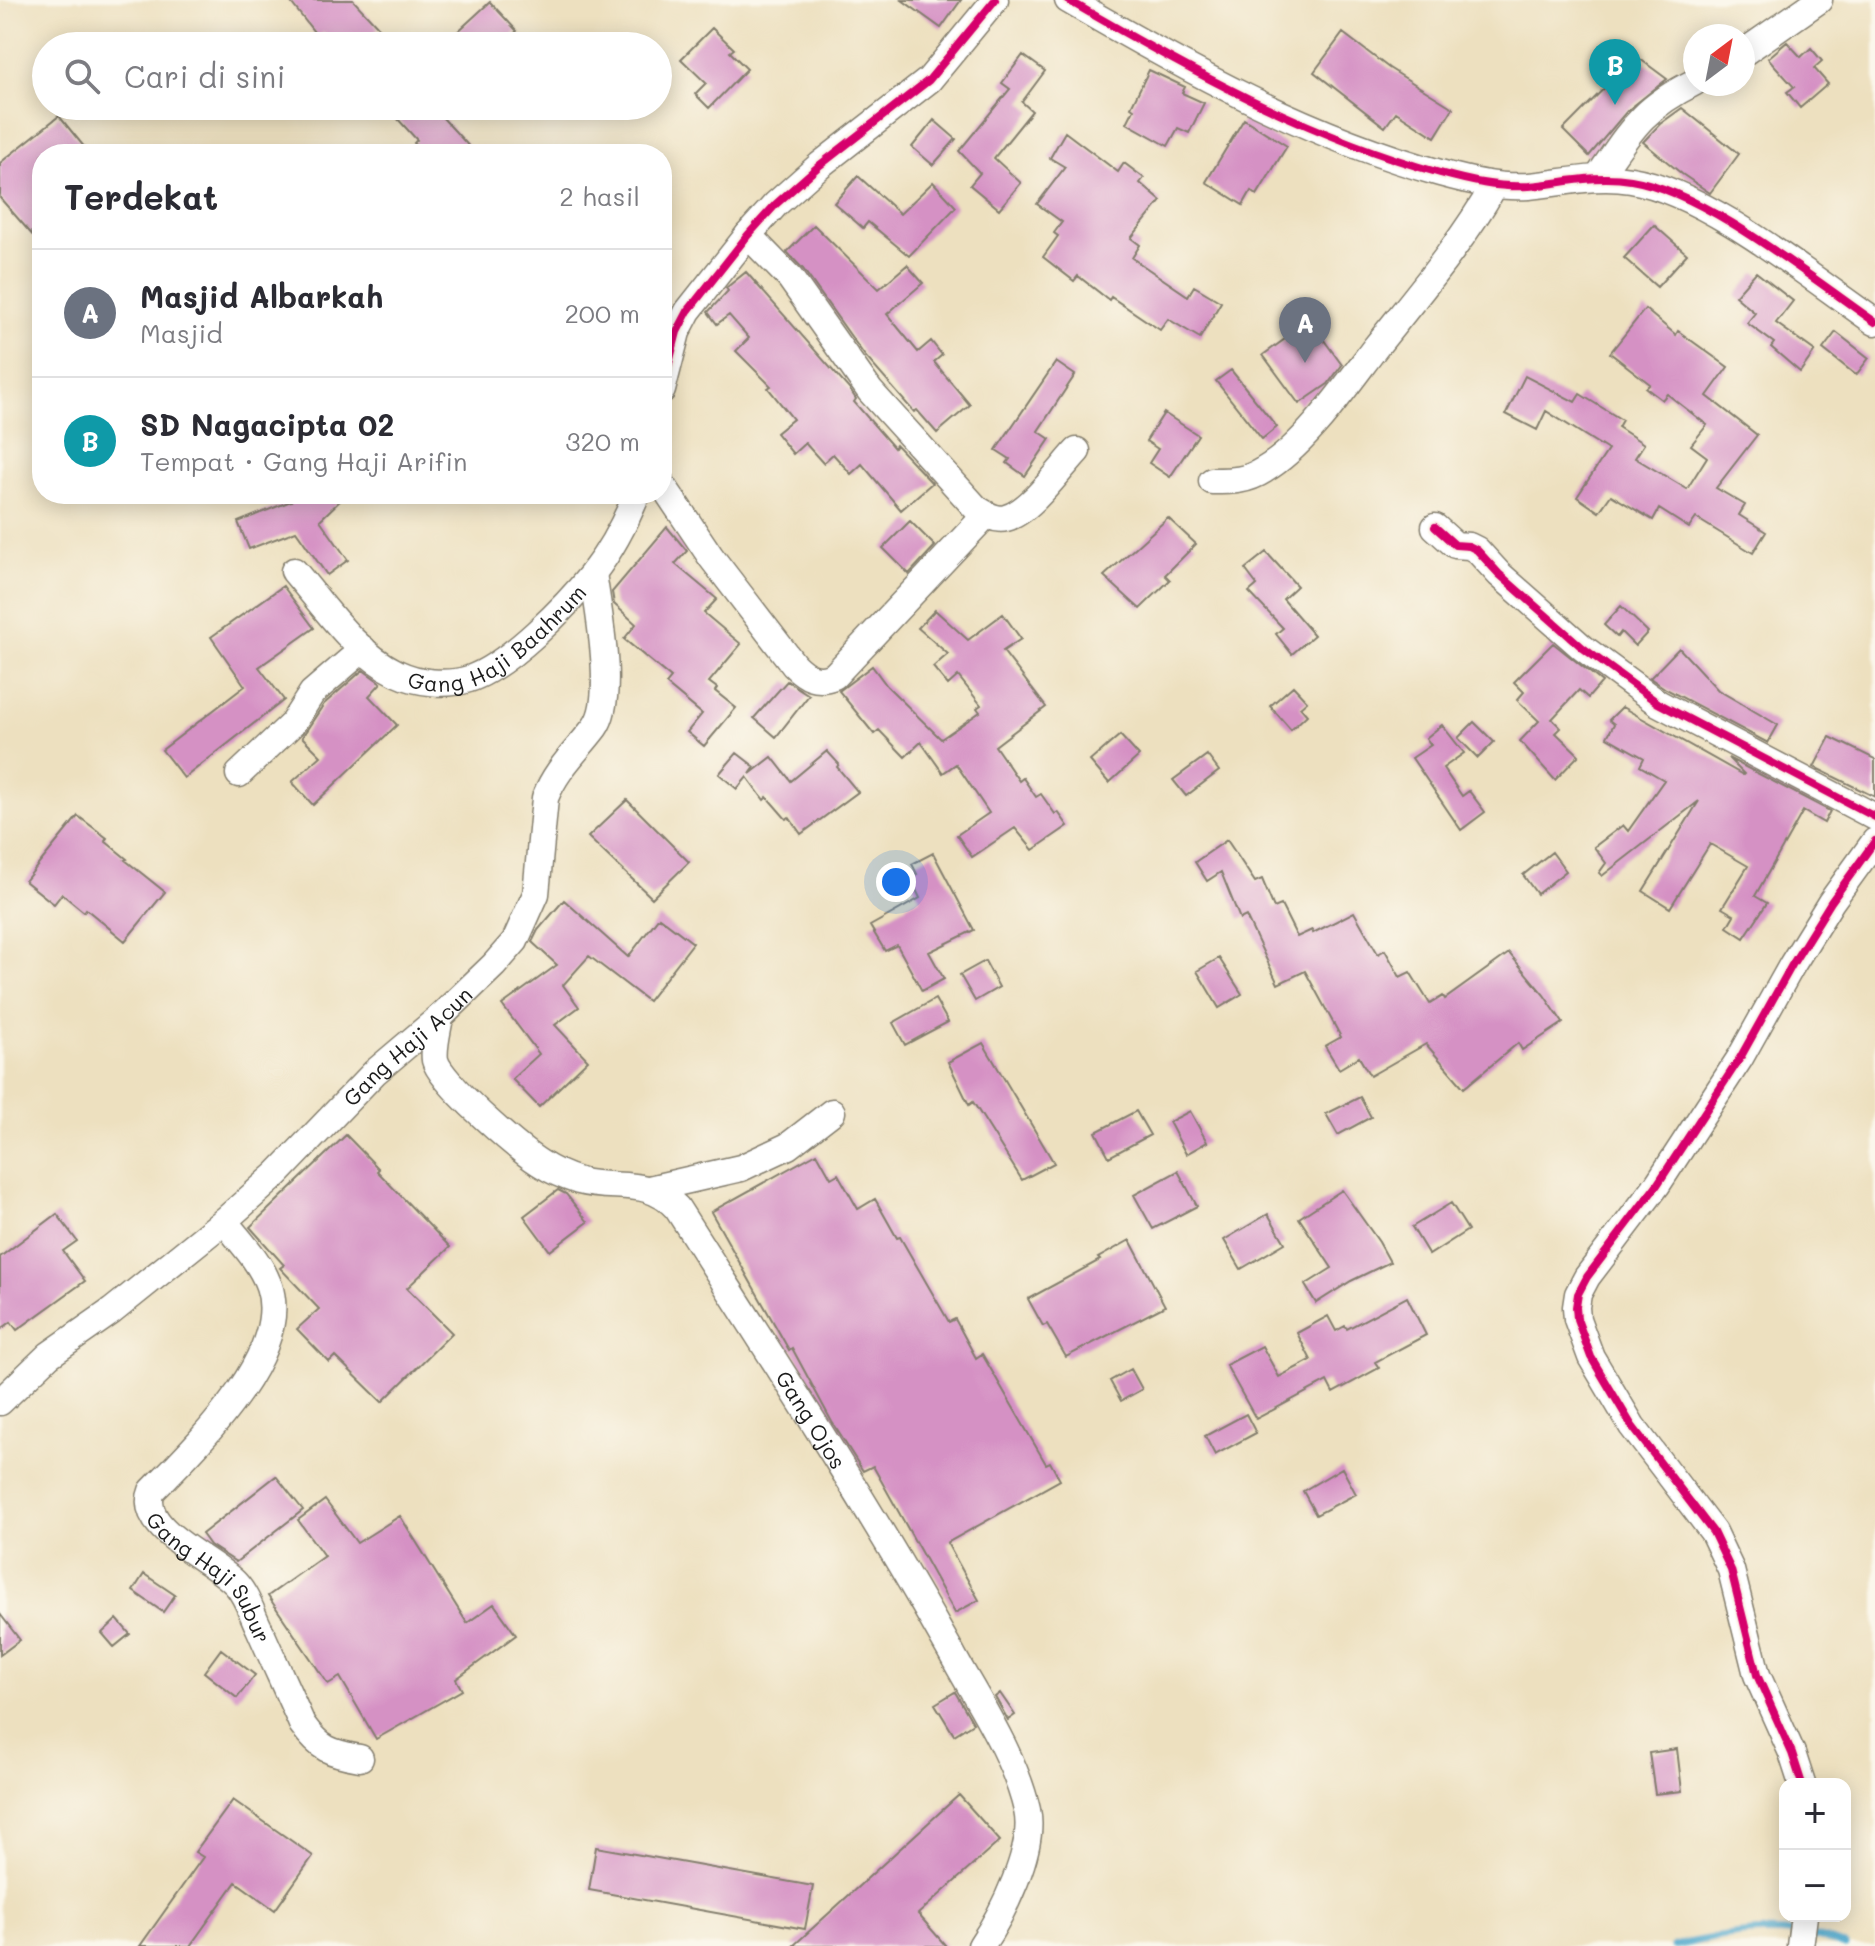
<!DOCTYPE html>
<html lang="id">
<meta charset="utf-8">
<style>
:root{--surface:#fff;--page:#f7f7f7;--text:#2b2b33;--muted:#7c7c81;--line:#e1e1e2;--accent:#1a73e8}
body{margin:0;font-family:Mali,sans-serif;background:var(--page);color:var(--text)}
.controls{position:absolute;right:24px;bottom:24px;display:grid;overflow:hidden;border-radius:16px;box-shadow:0 4px 20px #0003}
.controls button{width:72px;height:72px;display:grid;place-items:center;padding:0;border:0;border-bottom:2px solid var(--line);background:var(--surface);color:var(--text);font:40px sans-serif}
.compass{position:absolute;left:1683px;top:24px;width:72px;height:72px;border-radius:50%;background:var(--surface);box-shadow:0 4px 20px #0003;rotate:32deg}
.you{position:absolute;left:896px;top:882px;width:28px;height:28px;margin:-20px;border:6px solid #fff;border-radius:50%;background:#1a73e8;box-shadow:0 0 0 12px #1a73e833}
.badge{display:grid;place-items:center;width:52px;height:52px;border-radius:50%;background:var(--accent);color:#fff;font-size:26px;font-weight:700}
.pin{position:absolute;translate:-50% -66px;filter:drop-shadow(0 2px 4px #0008)}
.pin::after{content:'';position:absolute;top:42px;width:28px;height:24px;background:inherit;clip-path:polygon(0 0,100% 0,50% 100%)}
.list{margin:0;padding:0;list-style:none}
h2{display:flex;justify-content:space-between;align-items:center;height:104px;margin:0;padding:0 32px;font-size:34px}
h2 small{font-size:26px;font-weight:400;color:var(--muted)}
.list li{display:grid;grid-template-columns:52px 1fr auto;gap:24px;align-items:center;box-sizing:border-box;height:128px;padding:0 32px;border-top:2px solid var(--line)}
.list b{display:block;font-size:30px;white-space:nowrap}
.list p{margin:0;font-size:26px;white-space:nowrap;color:var(--muted)}
.list em{font-size:26px;font-style:normal;color:var(--muted)}
.icon{flex:none;width:44px;height:44px;fill:none;stroke:currentColor;stroke-width:2;stroke-linecap:round;stroke-linejoin:round}
.map{position:relative;flex:none;width:1875px;height:1946px;overflow:hidden}
.search{position:absolute;background:var(--surface);box-shadow:0 4px 20px #0003;left:32px;top:32px;width:640px;height:88px;display:flex;align-items:center;gap:20px;box-sizing:border-box;padding:0 28px;border-radius:44px;color:var(--muted);font-size:30px}
.panel{position:absolute;background:var(--surface);box-shadow:0 4px 20px #0003;left:32px;top:144px;width:640px;height:360px;border-radius:32px}
.map>svg:first-child{display:block}
</style>
<div class="map">
<svg width="1875" height="1946" viewBox="0 0 1875 1946">
<rect width="100%" height="100%" fill="#fbf7ec"/>
<filter id="ink" filterUnits="userSpaceOnUse"><feTurbulence type="fractalNoise" baseFrequency=".0125" numOctaves="2"/><feDisplacementMap in="SourceGraphic" scale="16" xChannelSelector="R" yChannelSelector="G"/><feConvolveMatrix kernelMatrix="1 2 1 2 8 2 1 2 1" color-interpolation-filters="sRGB"/></filter>
<filter id="wash" filterUnits="userSpaceOnUse"><feTurbulence type="fractalNoise" baseFrequency=".006" numOctaves="4" result="noise"/><feDisplacementMap in="SourceGraphic" scale="32" xChannelSelector="R" yChannelSelector="G"/><feGaussianBlur stdDeviation="1.8" result="paint"/><feColorMatrix in="noise" values="0 0 0 0 0 0 0 0 0 0 0 0 0 0 0 0 0 1.4 0 .05"/><feComposite in="paint" operator="in"/></filter>
<g filter="url(#wash)">
<rect width="100%" height="100%" fill="#ede0bf"/>
<g fill="none" stroke-linecap="round" stroke-linejoin="round">
<path stroke="#4ea7cc" stroke-width="7" d="M 1674,1946 C 1732,1933 1789,1923 1845,1946"/>
</g>
<g id="blocks">
<path fill="#d591c4" d="M 289,0 L 353,0 L 379,28 L 359,46 L 337,46 L 324,32 L 318,37 Z
M 902,0 L 961,0 L 941,28 Z
M 490,2 L 517,31 L 501,46 L 442,46 Z
M 712,28 L 734,49 L 730,52 L 747,69 L 709,108 L 695,94 L 706,83 L 681,59 Z
M 1343,33 L 1389,68 L 1453,108 L 1435,137 L 1396,112 L 1385,127 L 1314,72 Z
M 1787,42 L 1801,57 L 1811,48 L 1822,61 L 1814,68 L 1828,84 L 1800,108 L 1787,92 L 1794,87 L 1768,58 Z
M 1023,55 L 1045,71 L 1022,102 L 1032,111 L 994,158 L 1021,183 L 999,209 L 970,185 L 980,173 L 959,151 L 1010,89 L 1002,83 Z
M 1636,56 L 1667,79 L 1627,111 L 1589,156 L 1563,130 Z
M 1149,70 L 1185,87 L 1182,93 L 1204,103 L 1189,133 L 1178,128 L 1168,146 L 1127,123 L 1134,109 L 1131,107 Z
M 386,106 L 432,106 L 476,154 L 424,154 L 414,143 L 417,140 Z
M 1682,108 L 1739,154 L 1710,193 L 1682,174 L 1643,142 L 1660,124 Z
M 59,116 L 90,154 L 42,154 L 42,246 L 0,198 L 0,163 Z
M 1244,119 L 1287,146 L 1257,195 L 1251,191 L 1243,205 L 1206,182 Z
M 934,120 L 956,139 L 933,165 L 912,147 Z
M 1065,132 L 1118,172 L 1124,163 L 1144,178 L 1140,183 L 1161,201 L 1131,238 L 1140,245 L 1132,258 L 1188,296 L 1194,286 L 1221,302 L 1200,338 L 1168,319 L 1160,330 L 1111,297 L 1109,300 L 1078,276 L 1074,281 L 1043,257 L 1058,236 L 1054,233 L 1062,222 L 1037,204 L 1065,167 L 1050,158 Z
M 858,176 L 900,214 L 933,182 L 956,207 L 909,256 L 868,222 L 863,228 L 834,203 Z
M 814,225 L 879,289 L 907,265 L 923,283 L 887,314 L 918,352 L 931,341 L 942,355 L 934,362 L 970,405 L 937,433 L 917,410 L 914,412 L 865,356 L 803,269 L 787,252 Z
M 1654,225 L 1687,254 L 1657,287 L 1624,258 Z
M 746,272 L 850,390 L 856,399 L 854,402 L 894,448 L 896,445 L 932,483 L 901,510 L 862,464 L 851,474 L 833,454 L 823,463 L 805,443 L 793,454 L 776,433 L 793,419 L 768,388 L 771,386 L 736,351 L 749,338 L 729,315 L 717,324 L 708,312 L 728,291 L 726,288 Z
M 1756,272 L 1793,301 L 1776,323 L 1815,351 L 1800,372 L 1771,347 L 1774,343 L 1747,323 L 1755,313 L 1735,296 Z
M 1645,309 L 1676,335 L 1678,331 L 1728,367 L 1707,396 L 1757,435 L 1716,488 L 1745,505 L 1739,515 L 1766,532 L 1753,553 L 1696,518 L 1689,528 L 1659,509 L 1653,520 L 1611,495 L 1599,512 L 1577,497 L 1608,450 L 1546,411 L 1537,430 L 1506,414 L 1525,376 L 1575,402 L 1580,394 L 1622,420 L 1618,427 L 1644,444 L 1635,458 L 1687,489 L 1707,457 L 1691,445 L 1707,425 L 1667,394 L 1662,400 L 1646,388 L 1650,384 L 1610,353 Z
M 1310,321 L 1342,365 L 1328,384 L 1299,404 L 1263,355 Z
M 1836,332 L 1869,358 L 1856,375 L 1823,349 Z
M 1056,362 L 1075,375 L 1038,431 L 1050,439 L 1025,476 L 1007,463 L 1010,459 L 996,450 Z
M 1231,370 L 1277,427 L 1262,439 L 1216,381 Z
M 1164,413 L 1198,435 L 1170,477 L 1149,463 L 1158,449 L 1146,441 Z
M 286,494 L 347,494 L 320,520 L 348,560 L 327,575 L 296,531 L 249,549 L 238,522 L 291,501 Z
M 1168,518 L 1196,544 L 1165,575 L 1170,580 L 1140,609 L 1104,576 Z
M 910,521 L 935,546 L 909,574 L 883,548 Z
M 667,527 L 687,551 L 675,564 L 717,599 L 704,613 L 741,644 L 709,682 L 717,688 L 715,691 L 736,708 L 704,746 L 687,732 L 702,714 L 666,684 L 671,678 L 624,639 L 636,624 L 614,604 L 612,592 Z
M 1266,552 L 1297,586 L 1283,599 L 1314,635 L 1292,654 L 1276,634 L 1283,628 L 1249,592 L 1257,585 L 1245,569 Z
M 283,586 L 314,628 L 259,667 L 284,700 L 184,778 L 162,750 L 245,686 L 211,637 Z
M 1621,606 L 1648,632 L 1635,646 L 1621,632 L 1617,637 L 1604,625 Z
M 935,610 L 968,640 L 1003,614 L 1021,639 L 1003,651 L 1046,707 L 995,746 L 1019,781 L 1023,778 L 1036,797 L 1041,794 L 1055,814 L 1058,812 L 1068,826 L 1033,850 L 1015,828 L 972,857 L 957,835 L 989,813 L 956,764 L 943,773 L 921,742 L 905,757 L 879,730 L 874,734 L 839,691 L 872,666 L 887,686 L 941,739 L 980,712 L 977,708 L 981,705 L 958,676 L 948,685 L 933,667 L 948,654 L 918,628 Z
M 1553,643 L 1602,682 L 1588,698 L 1579,690 L 1552,719 L 1561,728 L 1556,733 L 1579,755 L 1555,780 L 1520,741 L 1539,721 L 1517,700 L 1524,692 L 1514,682 Z
M 1679,648 L 1718,690 L 1778,725 L 1768,743 L 1666,689 L 1650,678 Z
M 363,670 L 381,683 L 369,696 L 397,725 L 313,805 L 292,782 L 321,756 L 302,737 L 324,704 Z
M 787,681 L 809,695 L 776,737 L 754,718 Z
M 1293,686 L 1307,701 L 1300,707 L 1307,715 L 1291,730 L 1270,706 Z
M 1622,707 L 1743,775 L 1744,774 L 1728,758 L 1830,811 L 1824,823 L 1803,811 L 1755,896 L 1767,903 L 1744,938 L 1727,927 L 1734,915 L 1722,908 L 1748,866 L 1710,844 L 1670,908 L 1643,891 L 1699,801 L 1602,876 L 1599,873 L 1606,863 L 1594,847 L 1623,825 L 1628,831 L 1664,780 L 1640,766 L 1644,758 L 1607,737 L 1614,724 L 1609,720 Z
M 1474,722 L 1494,742 L 1478,758 L 1458,738 Z
M 1442,725 L 1464,753 L 1443,768 L 1462,796 L 1469,791 L 1485,812 L 1461,830 L 1412,758 L 1431,745 L 1426,738 Z
M 1120,735 L 1139,756 L 1109,783 L 1090,761 Z
M 1830,737 L 1875,759 L 1875,797 L 1814,767 Z
M 827,751 L 839,764 L 837,767 L 858,792 L 801,834 L 789,817 L 786,819 L 767,797 L 764,800 L 747,777 L 737,789 L 719,774 L 737,753 L 755,767 L 750,774 L 772,757 L 791,781 Z
M 1207,755 L 1219,771 L 1186,796 L 1173,780 Z
M 627,800 L 689,862 L 652,898 L 588,837 Z
M 78,816 L 107,838 L 105,841 L 127,859 L 125,860 L 165,892 L 125,941 L 86,909 L 84,912 L 62,894 L 54,904 L 25,881 Z
M 1227,840 L 1255,882 L 1262,879 L 1274,908 L 1281,905 L 1297,937 L 1312,930 L 1313,933 L 1354,912 L 1378,954 L 1385,950 L 1400,977 L 1410,972 L 1430,1004 L 1443,996 L 1445,999 L 1509,953 L 1544,995 L 1563,1023 L 1522,1050 L 1518,1043 L 1464,1088 L 1426,1044 L 1370,1076 L 1359,1057 L 1339,1069 L 1325,1046 L 1341,1037 L 1305,971 L 1278,984 L 1246,916 L 1240,919 L 1221,872 L 1207,881 L 1195,862 Z
M 1552,852 L 1566,871 L 1537,894 L 1523,875 Z
M 933,853 L 974,930 L 929,952 L 944,979 L 922,991 L 897,945 L 885,951 L 870,926 L 920,898 L 910,877 L 917,874 L 912,864 Z
M 564,900 L 628,957 L 659,917 L 693,943 L 648,1001 L 589,956 L 563,985 L 579,1007 L 555,1025 L 588,1060 L 539,1107 L 512,1079 L 539,1054 L 502,1005 L 557,965 L 532,942 L 538,930 Z
M 1219,958 L 1242,994 L 1219,1008 L 1197,971 Z
M 985,961 L 999,987 L 975,1001 L 960,975 Z
M 935,999 L 948,1022 L 905,1045 L 893,1023 Z
M 983,1043 L 1054,1163 L 1022,1180 L 973,1102 L 969,1105 L 948,1062 Z
M 1360,1097 L 1371,1117 L 1338,1135 L 1326,1114 Z
M 1136,1111 L 1150,1135 L 1109,1157 L 1096,1132 Z
M 1190,1111 L 1207,1142 L 1186,1154 L 1169,1122 Z
M 346,1135 L 379,1169 L 377,1171 L 450,1247 L 407,1288 L 452,1333 L 382,1402 L 335,1356 L 329,1362 L 297,1329 L 319,1309 L 280,1268 L 284,1265 L 250,1227 Z
M 817,1153 L 831,1178 L 838,1174 L 858,1209 L 875,1199 L 897,1238 L 900,1237 L 949,1322 L 955,1319 L 976,1358 L 982,1354 L 1046,1464 L 1050,1462 L 1060,1480 L 947,1543 L 979,1600 L 955,1613 L 873,1466 L 863,1471 L 832,1422 L 792,1348 L 789,1350 L 711,1212 Z
M 1178,1171 L 1197,1206 L 1153,1229 L 1134,1195 Z
M 558,1190 L 566,1194 L 588,1222 L 550,1251 L 524,1216 Z
M 1342,1190 L 1379,1242 L 1390,1262 L 1351,1281 L 1316,1303 L 1305,1285 L 1332,1268 L 1299,1218 Z
M 1451,1203 L 1468,1230 L 1429,1255 L 1412,1227 Z
M 57,1214 L 77,1241 L 63,1251 L 85,1281 L 17,1330 L 11,1322 L 0,1330 L 0,1257 Z
M 1268,1214 L 1285,1243 L 1241,1269 L 1224,1240 Z
M 1130,1240 L 1165,1306 L 1066,1357 L 1047,1324 L 1043,1326 L 1028,1299 L 1100,1260 L 1098,1258 Z
M 1407,1297 L 1426,1335 L 1375,1362 L 1379,1368 L 1333,1393 L 1327,1381 L 1256,1419 L 1226,1365 L 1262,1346 L 1279,1377 L 1311,1360 L 1297,1333 L 1328,1316 L 1336,1331 L 1345,1326 L 1347,1329 Z
M 1131,1369 L 1142,1389 L 1121,1401 L 1110,1381 Z
M 1246,1414 L 1256,1433 L 1215,1455 L 1205,1436 Z
M 1342,1468 L 1356,1494 L 1316,1515 L 1303,1491 Z
M 276,1476 L 303,1510 L 236,1562 L 210,1545 L 202,1534 Z
M 325,1500 L 357,1543 L 400,1516 L 467,1623 L 494,1604 L 516,1635 L 456,1679 L 462,1690 L 376,1739 L 340,1677 L 328,1684 L 268,1596 L 324,1556 L 298,1520 Z
M 144,1574 L 175,1595 L 163,1612 L 133,1591 Z
M 0,1614 L 20,1640 L 0,1655 Z
M 117,1619 L 130,1634 L 114,1647 L 102,1633 Z
M 221,1649 L 255,1675 L 237,1698 L 204,1672 Z
M 955,1692 L 973,1723 L 954,1735 L 935,1704 Z
M 1000,1693 L 1015,1715 L 1008,1720 L 995,1697 Z
M 1677,1749 L 1682,1791 L 1655,1794 L 1649,1753 Z
M 959,1795 L 1000,1841 L 918,1914 L 946,1946 L 793,1946 Z
M 233,1800 L 313,1856 L 275,1910 L 236,1882 L 190,1946 L 140,1946 L 203,1857 L 195,1852 Z
M 596,1847 L 813,1886 L 805,1929 L 589,1890 Z"/>
</g>
</g>
<g filter="url(#ink)">
<use href="#blocks" fill-opacity="0" stroke="#847e6e" stroke-width="2"/>
<g fill="none" stroke-linecap="round" stroke-linejoin="round">
<defs>
<g id="minor">
<path d="M 1068,0 C 1186,69 1307,136 1440,173 C 1469,181 1498,188 1529,186 C 1563,183 1596,174 1631,180 C 1706,192 1811,278 1875,322"/>
<path d="M 1743,53 L 1819,0"/>
<path d="M 1598,177 C 1631,130 1641,109 1695,82"/>
<path d="M 748,235 L 790,278 L 870,391 L 976,508 C 985,514 995,521 1006,518 C 1030,512 1060,469 1077,451"/>
<path d="M 662,390 L 677,332 L 688,311 L 748,235 L 776,204 L 820,165 L 929,80 L 995,0"/>
<path d="M 1212,481 C 1232,481 1247,481 1264,470 C 1305,446 1346,386 1375,348 C 1417,295 1461,244 1494,186"/>
<path d="M 662,484 L 711,557 L 794,665 C 806,677 817,683 834,676 L 986,515"/>
<path d="M 1435,527 L 1455,545 L 1469,546 L 1477,550 L 1499,574 L 1583,648 L 1658,703 L 1875,817"/>
<path id="s1" d="M 294,571 C 324,606 355,653 397,673 C 418,683 446,686 469,679 C 508,666 567,606 593,573 C 611,550 626,521 637,494"/>
<path d="M 239,774 L 292,724 L 312,693 L 363,649"/>
<path id="s2" d="M 440,1017 C 438,1030 433,1047 435,1060 C 440,1082 518,1149 540,1163 C 552,1171 566,1177 579,1181 C 616,1191 647,1176 677,1208 C 770,1354 866,1500 951,1652 C 978,1702 1014,1754 1027,1810 C 1036,1848 1002,1915 981,1946"/>
<path d="M 649,1189 L 741,1168 L 788,1146 L 832,1112"/>
<path id="s3" d="M 224,1221 C 240,1241 260,1261 269,1286 C 292,1354 195,1447 152,1491 C 136,1530 214,1559 236,1584 C 247,1596 252,1614 259,1628 C 273,1660 288,1692 302,1724 C 320,1749 330,1753 360,1758"/>
<path id="s4" d="M 0,1402 L 49,1355 L 112,1311 L 224,1221 L 277,1174 L 375,1072 L 440,1017 L 494,965 L 515,941 L 536,894 L 545,798 C 556,769 577,751 595,727 C 616,698 598,609 593,573"/>
<path d="M 1802,1784 L 1792,1753 L 1757,1675 L 1731,1570 L 1713,1532 L 1632,1426 L 1591,1357 L 1577,1319 L 1576,1307 L 1578,1294 L 1587,1277 L 1657,1185 L 1740,1058 L 1792,965 L 1831,902 L 1875,841"/>
<path d="M 1800,1946 L 1804,1916"/>
</g>
</defs>
<use href="#minor" stroke="#847e6e" stroke-width="29"/>
<use href="#minor" stroke="#fff" stroke-width="26"/>
<defs>
<path id="cycleway" d="M 1068,0 C 1186,69 1307,136 1440,173 C 1469,181 1498,188 1529,186 C 1563,183 1596,174 1631,180 C 1706,192 1811,278 1875,322
M 662,390 L 677,332 L 688,311 L 748,235 L 776,204 L 820,165 L 929,80 L 995,0
M 1435,527 L 1455,545 L 1469,546 L 1477,550 L 1499,574 L 1583,648 L 1658,703 L 1875,817
M 1802,1784 L 1792,1753 L 1757,1675 L 1731,1570 L 1713,1532 L 1632,1426 L 1591,1357 L 1577,1319 L 1576,1307 L 1578,1294 L 1587,1277 L 1657,1185 L 1740,1058 L 1792,965 L 1831,902 L 1875,841"/>
</defs>
<use href="#cycleway" stroke="#fbf7ec" stroke-width="13"/>
<use href="#cycleway" stroke="#d6006c" stroke-width="8"/>
</g>
</g>
<g text-anchor="middle" dominant-baseline="central" stroke-width="6" stroke-linejoin="round" paint-order="stroke">
<g font-size="22" fill="#1c1c1c" stroke="#fbf7ec">
<text stroke="none"><textPath href="#s1" startOffset="262">Gang Haji Baahrum</textPath></text>
<text stroke="none"><textPath href="#s4" startOffset="542">Gang Haji Acun</textPath></text>
<text stroke="none"><textPath href="#s2" startOffset="590">Gang Ojos</textPath></text>
<text stroke="none"><textPath href="#s3" startOffset="436">Gang Haji Subur</textPath></text>
</g>
</g>
</svg>
<div class="controls">
<button>+</button>
<button>−</button>
</div>
<svg class="compass" viewBox="-18 -18 36 36"><path d="M0-13l5 13h-10z" fill="#e53935"/><path d="M0 13l5-13h-10z" fill="#7c7c81"/></svg>
<div class="you"></div>
<div class="pin badge" style="left:1305px;top:363px;background:#6b7280">A</div>
<div class="pin badge" style="left:1615px;top:105px;background:#0f9aa8">B</div>
<div class="search"><svg class="icon" aria-label="search" viewBox="0 0 24 24"><circle cx="10" cy="10" r="6"/><path d="M15 15l6 6"/></svg>Cari di sini</div>
<section class="panel">
<h2>Terdekat<small>2 hasil</small></h2>
<ul class="list">
<li><span class="badge" style="background:#6b7280">A</span><div><b>Masjid Albarkah</b><p>Masjid</p></div><em>200 m</em></li>
<li><span class="badge" style="background:#0f9aa8">B</span><div><b>SD Nagacipta 02</b><p>Tempat · Gang Haji Arifin</p></div><em>320 m</em></li>
</ul>
</section>
</div>
